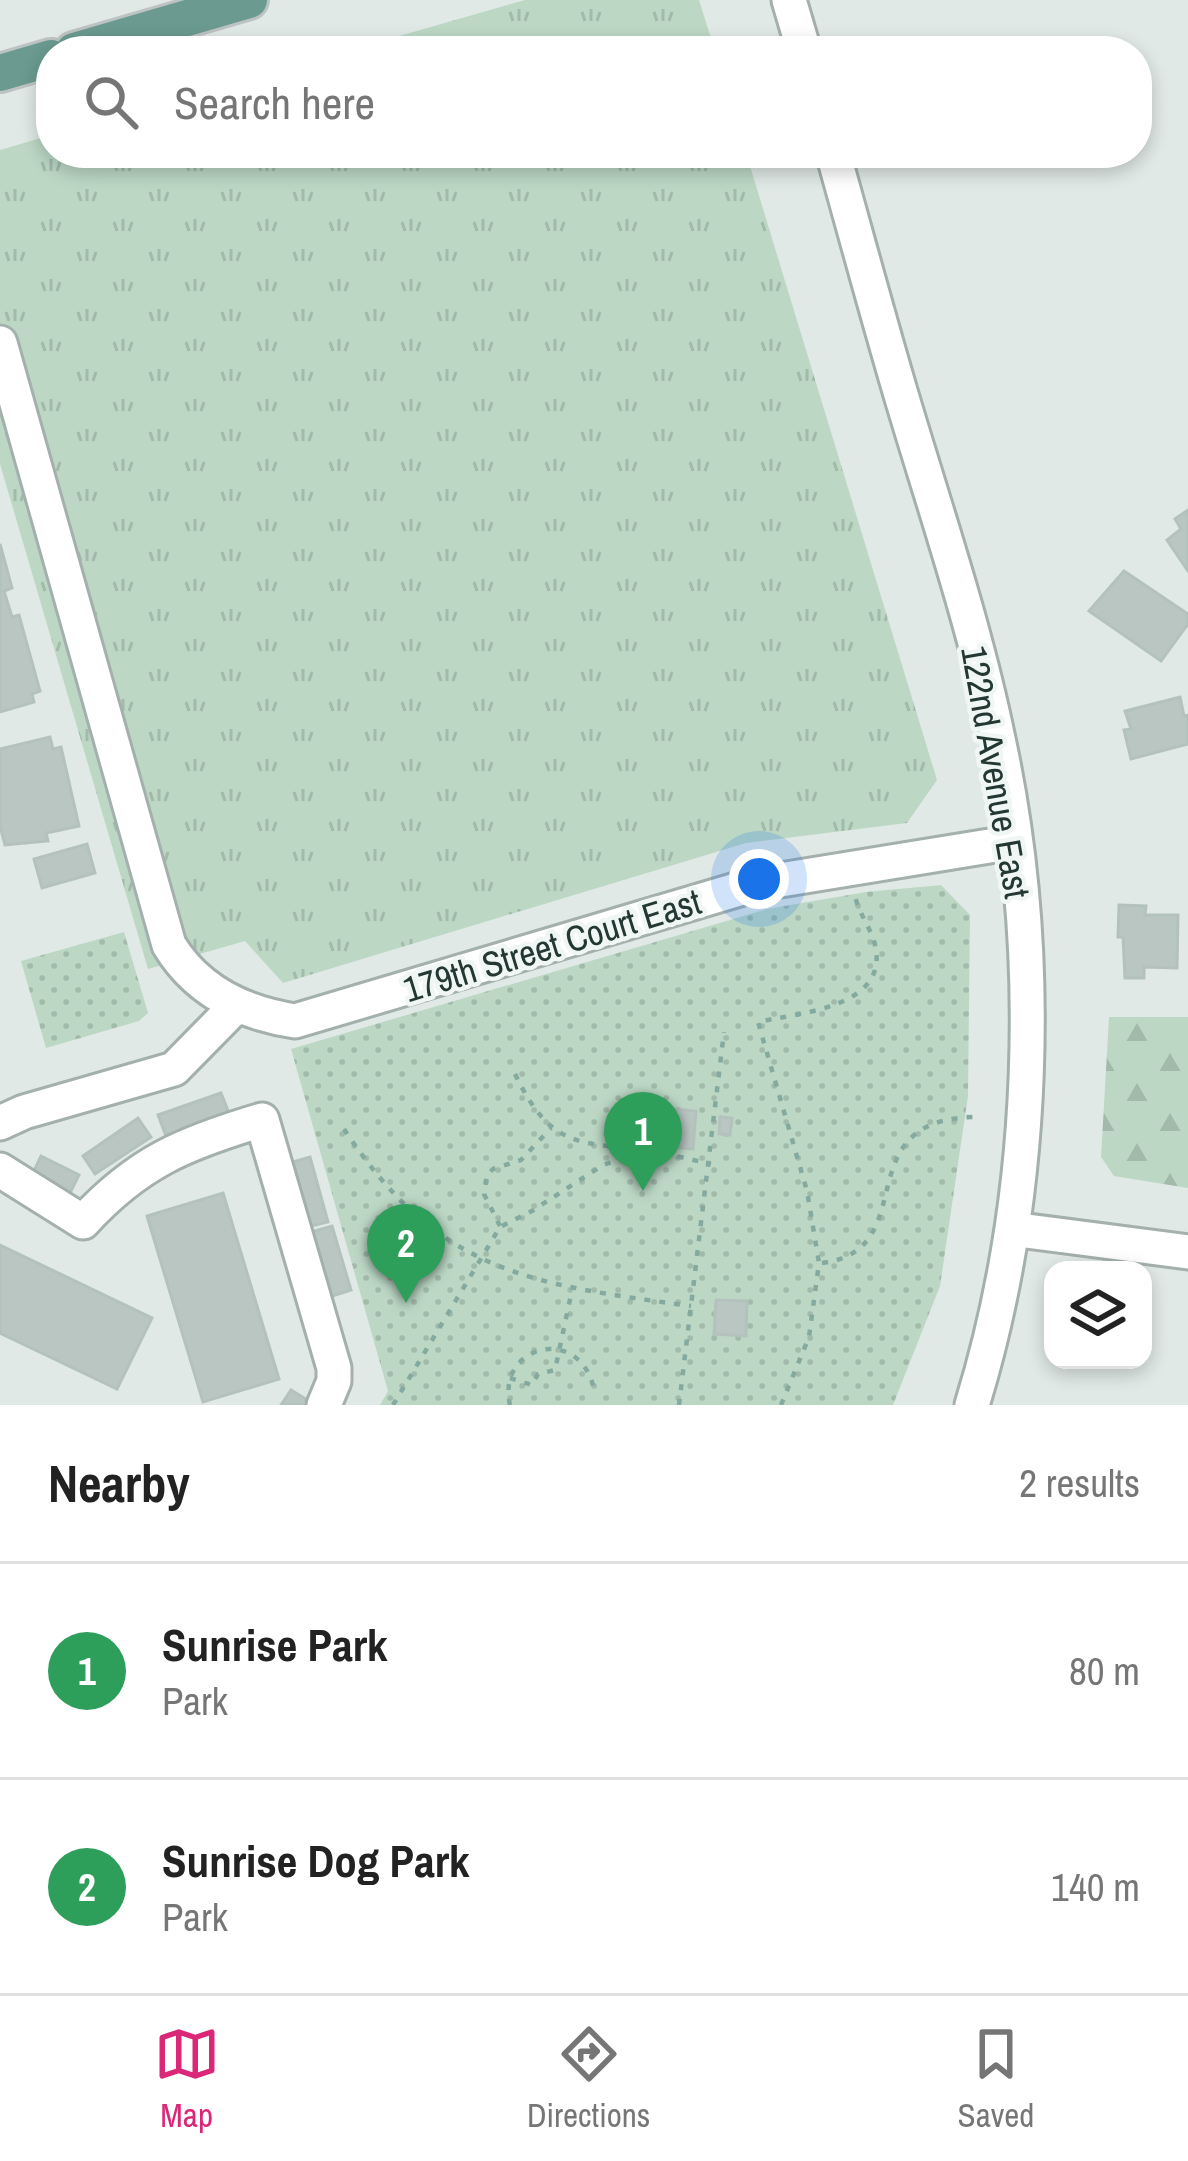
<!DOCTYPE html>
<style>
:root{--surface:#fff;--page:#f6f6f6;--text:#222;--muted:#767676;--line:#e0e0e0;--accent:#db2777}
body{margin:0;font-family:"Archivo Narrow",sans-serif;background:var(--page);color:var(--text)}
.controls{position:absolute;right:36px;bottom:36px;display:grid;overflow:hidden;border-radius:24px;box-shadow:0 6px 18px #0003}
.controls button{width:108px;height:108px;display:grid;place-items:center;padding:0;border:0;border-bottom:3px solid var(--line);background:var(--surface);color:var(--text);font:60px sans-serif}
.you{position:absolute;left:759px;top:879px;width:42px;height:42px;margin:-30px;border:9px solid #fff;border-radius:50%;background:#1a73e8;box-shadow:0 0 0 18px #1a73e833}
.badge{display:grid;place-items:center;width:78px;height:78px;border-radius:50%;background:var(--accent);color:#fff;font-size:39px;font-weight:700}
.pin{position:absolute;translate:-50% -99px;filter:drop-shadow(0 3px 6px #0008)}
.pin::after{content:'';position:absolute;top:63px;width:42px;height:36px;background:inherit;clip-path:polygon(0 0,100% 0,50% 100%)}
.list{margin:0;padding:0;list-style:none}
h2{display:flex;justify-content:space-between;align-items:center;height:156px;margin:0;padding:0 48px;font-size:51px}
h2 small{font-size:39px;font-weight:400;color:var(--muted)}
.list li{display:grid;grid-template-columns:78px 1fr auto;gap:36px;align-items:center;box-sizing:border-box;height:216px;padding:0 48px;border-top:3px solid var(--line)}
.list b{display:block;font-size:45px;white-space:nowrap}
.list p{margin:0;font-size:39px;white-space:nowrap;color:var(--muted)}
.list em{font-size:39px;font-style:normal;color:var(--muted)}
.icon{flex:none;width:66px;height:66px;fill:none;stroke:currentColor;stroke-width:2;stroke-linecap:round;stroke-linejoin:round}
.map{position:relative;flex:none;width:1188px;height:1405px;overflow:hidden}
.search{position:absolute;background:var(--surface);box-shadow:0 6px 18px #0003;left:36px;right:36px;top:36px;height:132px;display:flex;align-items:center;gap:30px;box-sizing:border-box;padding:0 42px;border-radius:48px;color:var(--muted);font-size:45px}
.sheet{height:588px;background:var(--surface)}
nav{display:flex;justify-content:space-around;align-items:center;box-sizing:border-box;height:168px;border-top:3px solid var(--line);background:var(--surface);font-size:33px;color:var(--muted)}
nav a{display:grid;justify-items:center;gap:6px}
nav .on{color:var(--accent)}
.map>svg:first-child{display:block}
</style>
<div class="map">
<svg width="1188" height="1405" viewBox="0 0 1188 1405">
<defs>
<pattern id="grass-tufts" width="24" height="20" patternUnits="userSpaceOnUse" patternTransform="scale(3)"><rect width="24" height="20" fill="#bcd8c5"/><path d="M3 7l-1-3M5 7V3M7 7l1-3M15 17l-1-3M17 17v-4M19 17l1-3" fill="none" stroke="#a1baaa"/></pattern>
<pattern id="forest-firs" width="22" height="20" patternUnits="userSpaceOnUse" patternTransform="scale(3)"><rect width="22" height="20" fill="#bcd8c5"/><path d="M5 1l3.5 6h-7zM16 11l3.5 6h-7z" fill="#a1baaa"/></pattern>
<pattern id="park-dots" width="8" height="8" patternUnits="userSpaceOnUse" patternTransform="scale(3)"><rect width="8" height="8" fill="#bcd8c5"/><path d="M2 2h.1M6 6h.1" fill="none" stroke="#a1baaa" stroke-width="1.8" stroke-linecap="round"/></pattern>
</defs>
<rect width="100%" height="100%" fill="#e0e9e6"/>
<path fill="url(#grass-tufts)" d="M 525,0 L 699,0 L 715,51 L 347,51 Z
M 51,135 L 51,153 L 746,153 L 937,780 L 907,823 L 746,843 L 283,983 L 245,941 L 148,969 L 0,464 L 0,150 Z"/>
<path fill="url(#forest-firs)" d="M 1109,1017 L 1188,1017 L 1188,1188 L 1114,1176 L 1101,1157 Z"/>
<path fill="url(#park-dots)" d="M 941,885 L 970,915 L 968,1096 L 940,1286 L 893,1405 L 380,1405 L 388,1391 L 291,1049 L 767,909 L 866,892 Z
M 124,932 L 148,1013 L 139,1021 L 46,1048 L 21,961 Z"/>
<path fill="#b9c6c2" stroke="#b4c2bd" stroke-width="3" d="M 1188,510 L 1188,571 L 1167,540 L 1181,529 L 1175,519 Z
M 0,544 L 12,588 L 4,591 L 12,617 L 19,615 L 40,691 L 32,694 L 34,702 L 0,712 Z
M 1124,571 L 1188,614 L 1188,624 L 1161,661 L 1089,611 Z
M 1180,697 L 1184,716 L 1188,715 L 1188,744 L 1131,759 L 1124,730 L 1131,729 L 1125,711 Z
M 50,737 L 53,749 L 61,747 L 79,826 L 46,833 L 48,841 L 5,845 L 0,826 L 0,749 Z
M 87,844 L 95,873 L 42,888 L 34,859 Z
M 1119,905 L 1146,906 L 1145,915 L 1178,915 L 1177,968 L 1144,967 L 1144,978 L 1125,978 L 1123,937 L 1118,937 Z
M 221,1093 L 229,1113 L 166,1136 L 158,1115 Z
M 651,1107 L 696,1111 L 693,1149 L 659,1146 L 660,1136 L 648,1135 Z
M 720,1117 L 732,1118 L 730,1135 L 719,1134 Z
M 138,1118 L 151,1137 L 95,1174 L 83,1156 Z
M 41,1156 L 79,1175 L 69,1195 L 31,1177 Z
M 310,1157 L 328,1222 L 307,1227 L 289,1163 Z
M 223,1193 L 279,1379 L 203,1402 L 147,1216 Z
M 332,1226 L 351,1290 L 329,1297 L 311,1232 Z
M 0,1245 L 152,1318 L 117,1389 L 0,1333 Z
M 716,1300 L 747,1301 L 746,1336 L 714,1334 Z
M 291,1390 L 309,1401 L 307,1405 L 281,1405 Z"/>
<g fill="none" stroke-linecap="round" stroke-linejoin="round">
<defs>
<path id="minor" d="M 789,0 L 804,51
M 833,153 C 856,235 878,317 902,398 C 936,512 974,623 998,739 C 1044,951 1036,1198 972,1405
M 0,343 L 169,945 C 197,991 243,1013 295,1021 L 756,884 L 1014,842
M 0,1123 L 24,1112 L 174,1069 L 236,1006
M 0,1170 L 83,1222 C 138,1162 185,1143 262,1120 L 334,1368 L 334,1381 L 324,1405
M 1012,1229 L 1188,1252"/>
<path id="major" d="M 74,51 L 249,0
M 0,73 L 51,58"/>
</defs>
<use href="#minor" stroke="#a4b0ad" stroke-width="39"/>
<use href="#major" stroke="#bdc3c2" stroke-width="42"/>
<path stroke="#84a99f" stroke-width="4.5" stroke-dasharray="6 9" stroke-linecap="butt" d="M 515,1074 C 551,1148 576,1142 651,1151
M 344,1129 C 439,1274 531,1284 691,1306
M 500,1226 L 484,1194 L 487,1175 L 493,1169 L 521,1160 L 551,1128
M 822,1263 C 926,1250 842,1117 978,1117
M 510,1378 L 532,1385 L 538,1374 L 555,1370 L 572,1290
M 393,1405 L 500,1227 L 532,1211 L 603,1165 L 631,1155 L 663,1153 L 711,1164
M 510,1405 C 496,1344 581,1324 594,1390
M 679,1405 L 724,1032
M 781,1405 L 809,1337 L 819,1263 L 807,1191 L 758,1022 C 798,1013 885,1008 876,950 C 873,930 859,915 855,896"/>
<use href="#minor" stroke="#fff" stroke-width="33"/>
<use href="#major" stroke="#6a9a90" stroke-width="36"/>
</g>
<g text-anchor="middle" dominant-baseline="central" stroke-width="9" stroke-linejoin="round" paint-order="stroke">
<g font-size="36" fill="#233733" stroke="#f0f6f4">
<text transform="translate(996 772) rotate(80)">122nd Avenue East</text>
<text transform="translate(552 945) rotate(-17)">179th Street Court East</text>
</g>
</g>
</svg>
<div class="controls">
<button><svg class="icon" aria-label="layers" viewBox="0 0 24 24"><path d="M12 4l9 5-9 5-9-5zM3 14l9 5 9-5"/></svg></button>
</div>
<div class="you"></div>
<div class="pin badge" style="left:643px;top:1191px;background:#2e9e5b">1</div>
<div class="pin badge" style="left:406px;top:1303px;background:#2e9e5b">2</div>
<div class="search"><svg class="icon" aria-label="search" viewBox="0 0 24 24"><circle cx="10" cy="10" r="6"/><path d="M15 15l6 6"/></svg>Search here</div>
</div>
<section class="sheet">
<h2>Nearby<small>2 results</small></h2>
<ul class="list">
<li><span class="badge" style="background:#2e9e5b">1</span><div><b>Sunrise Park</b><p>Park</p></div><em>80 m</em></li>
<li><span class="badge" style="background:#2e9e5b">2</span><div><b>Sunrise Dog Park</b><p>Park</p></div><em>140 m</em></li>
</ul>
</section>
<nav>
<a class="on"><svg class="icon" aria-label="map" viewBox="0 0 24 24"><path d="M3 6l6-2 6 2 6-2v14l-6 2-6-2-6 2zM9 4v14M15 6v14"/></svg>Map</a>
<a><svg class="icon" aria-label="directions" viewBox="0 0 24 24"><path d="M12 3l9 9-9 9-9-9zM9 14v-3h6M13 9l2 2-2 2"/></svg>Directions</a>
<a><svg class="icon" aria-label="saved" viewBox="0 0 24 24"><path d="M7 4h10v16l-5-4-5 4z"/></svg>Saved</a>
</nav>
